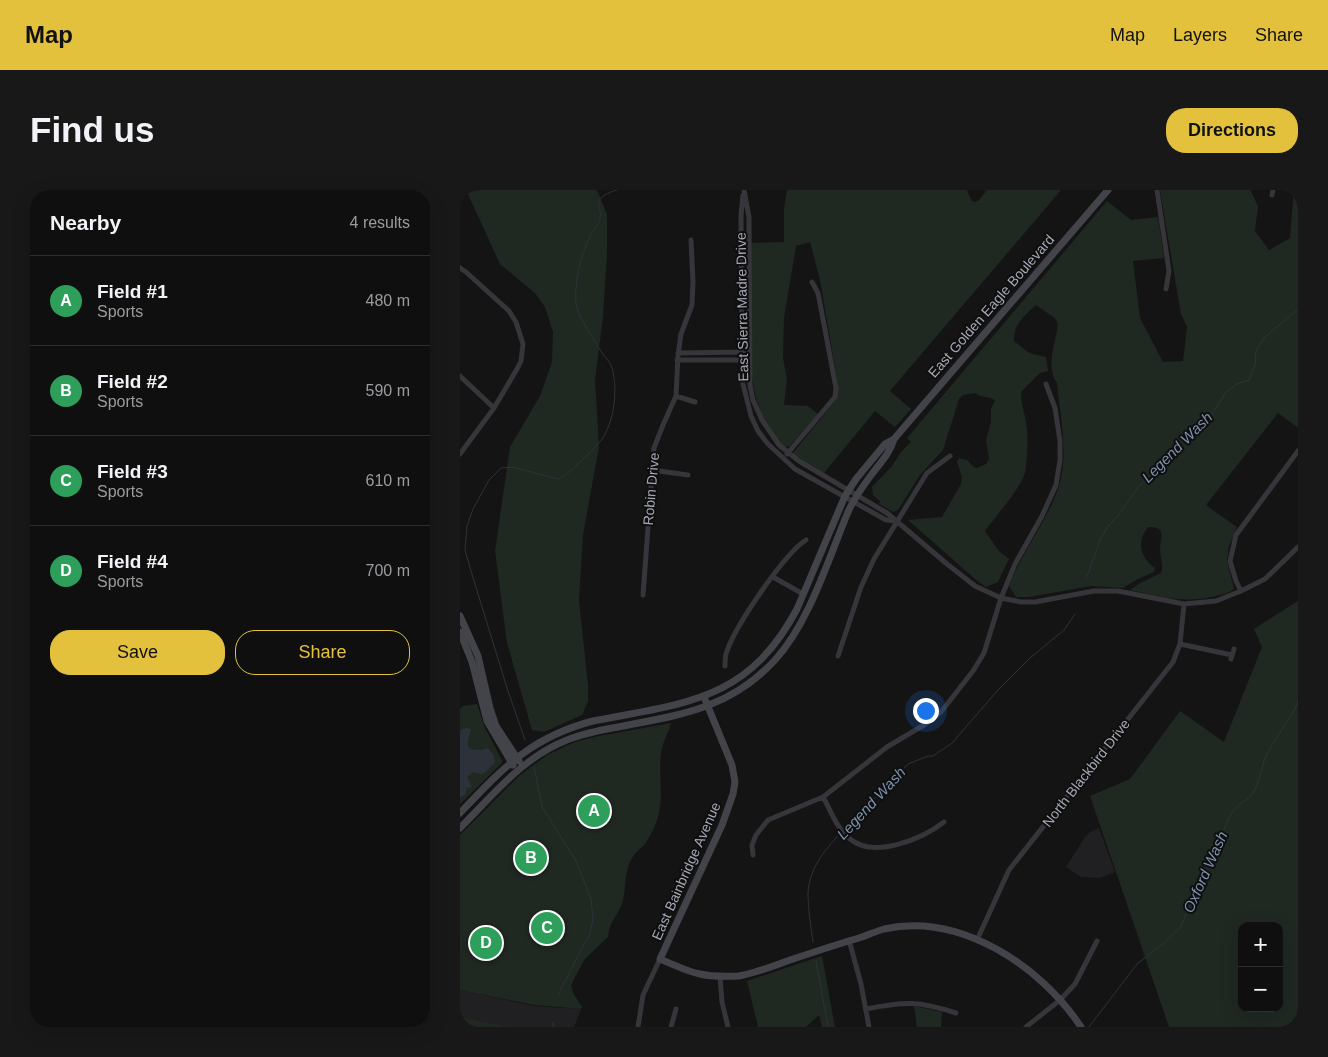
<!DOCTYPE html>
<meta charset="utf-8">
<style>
:root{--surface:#0f0f10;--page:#181819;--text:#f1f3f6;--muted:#9b9c9f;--line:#2f2f30;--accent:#e4c13d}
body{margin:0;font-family:Arial,sans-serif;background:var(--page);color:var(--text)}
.controls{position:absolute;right:15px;bottom:15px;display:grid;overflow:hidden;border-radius:10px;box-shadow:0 5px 20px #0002}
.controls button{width:45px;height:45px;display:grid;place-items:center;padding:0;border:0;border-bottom:1px solid var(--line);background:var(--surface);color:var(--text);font:25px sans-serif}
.you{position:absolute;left:465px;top:520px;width:18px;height:18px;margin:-12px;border:4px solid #fff;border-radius:50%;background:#1a73e8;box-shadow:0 0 0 8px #1a73e833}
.badge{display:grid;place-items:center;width:32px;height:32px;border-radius:50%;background:var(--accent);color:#fff;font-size:16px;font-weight:700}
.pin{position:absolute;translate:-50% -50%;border:2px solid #fff;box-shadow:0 1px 5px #0006}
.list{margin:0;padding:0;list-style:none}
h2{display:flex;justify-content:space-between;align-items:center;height:65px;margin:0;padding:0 20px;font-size:21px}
h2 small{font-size:16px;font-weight:400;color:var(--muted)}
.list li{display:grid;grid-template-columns:32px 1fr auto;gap:15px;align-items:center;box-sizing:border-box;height:90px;padding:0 20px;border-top:1px solid var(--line)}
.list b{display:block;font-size:19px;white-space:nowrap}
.list p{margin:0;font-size:16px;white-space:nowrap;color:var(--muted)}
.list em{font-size:16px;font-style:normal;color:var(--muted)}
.actions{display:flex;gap:10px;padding:15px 20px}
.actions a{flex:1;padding:11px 0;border:1px solid var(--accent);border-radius:20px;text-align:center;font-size:18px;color:var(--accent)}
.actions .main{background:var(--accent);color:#111}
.map{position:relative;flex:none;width:838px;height:837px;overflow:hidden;border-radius:20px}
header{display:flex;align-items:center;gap:30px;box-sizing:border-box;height:70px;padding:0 25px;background:var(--accent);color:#111}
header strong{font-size:24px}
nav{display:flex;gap:28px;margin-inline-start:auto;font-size:18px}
.intro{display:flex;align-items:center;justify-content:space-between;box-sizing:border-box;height:120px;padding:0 30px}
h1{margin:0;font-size:35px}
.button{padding:12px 22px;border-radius:20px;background:var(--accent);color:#111;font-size:18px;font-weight:700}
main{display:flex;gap:30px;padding:0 30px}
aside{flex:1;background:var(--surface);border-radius:20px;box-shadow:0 5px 20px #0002}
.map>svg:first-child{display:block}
</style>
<header>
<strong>Map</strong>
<nav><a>Map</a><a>Layers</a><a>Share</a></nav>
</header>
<div class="intro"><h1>Find us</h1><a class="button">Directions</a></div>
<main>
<aside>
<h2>Nearby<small>4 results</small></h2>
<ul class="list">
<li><span class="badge" style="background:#2e9e5b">A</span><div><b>Field #1</b><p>Sports</p></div><em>480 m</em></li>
<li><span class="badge" style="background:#2e9e5b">B</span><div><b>Field #2</b><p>Sports</p></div><em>590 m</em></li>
<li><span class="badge" style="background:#2e9e5b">C</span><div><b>Field #3</b><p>Sports</p></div><em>610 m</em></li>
<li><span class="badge" style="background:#2e9e5b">D</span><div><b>Field #4</b><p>Sports</p></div><em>700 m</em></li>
</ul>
<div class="actions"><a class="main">Save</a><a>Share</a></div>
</aside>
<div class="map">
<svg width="838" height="837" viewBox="0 0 838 837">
<rect width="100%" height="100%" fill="#141415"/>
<path fill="#202022" d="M 639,638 L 655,682 L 640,688 L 621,687 L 606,677 L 625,647 L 630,642 Z
M 0,800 L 74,816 L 121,819 L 114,837 L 0,837 Z"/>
<path fill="#202822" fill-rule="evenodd" d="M 6,0 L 137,0 L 147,24 L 147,64 L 143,127 L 135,190 L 139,257 L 123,345 L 119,410 L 128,496 L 128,511 L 122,525 L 84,542 L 72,540 L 47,453 L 35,361 L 50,257 L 80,206 L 92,172 L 93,142 L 85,117 L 75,103 L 40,74 Z
M 327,0 L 507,0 L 511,10 L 514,12 L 518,11 L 527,0 L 601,0 L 430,201 L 451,219 L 435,237 L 415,221 L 364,283 L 334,265 L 333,263 L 375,211 L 378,195 L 360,90 L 350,52 L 336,56 L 324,128 L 323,168 L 327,189 L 324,215 L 348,216 L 358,224 L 330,256 L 324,257 C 304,236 295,213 292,185 L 291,53 L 324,52 L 324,19 Z
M 700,0 L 790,0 L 798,16 L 795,41 L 809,60 L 830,48 L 834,0 L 838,0 L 838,238 L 818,223 L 746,315 L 777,337 L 769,356 L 767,370 L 774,399 C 769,403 763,404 756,406 C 727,414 699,407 670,400 L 680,393 L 701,383 C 704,374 700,368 700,359 C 700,348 708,337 688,337 C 676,351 680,368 695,378 L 694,382 L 676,390 L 663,398 L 631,396 L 569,407 L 556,407 L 549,396 C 562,361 587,332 599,296 C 609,264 600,225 597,193 C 582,171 603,139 596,130 C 591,124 582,120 576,115 C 565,125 553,135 554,151 L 569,163 L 586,167 L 588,181 L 580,183 L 561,202 C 561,217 566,225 567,240 C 568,250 567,272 565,283 C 560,299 536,326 525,341 L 539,361 L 549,369 L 538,392 L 526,397 L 515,389 L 448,330 L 482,327 L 501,294 L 502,287 L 497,272 L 499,268 L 507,270 L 514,277 L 517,278 L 526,274 L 529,269 L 526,250 L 531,232 L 531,219 L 535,210 C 528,206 522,208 515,203 L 503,205 L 499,209 L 483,260 L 460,285 L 438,320 L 433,322 L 419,314 L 420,311 L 413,305 L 412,297 L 432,276 L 441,262 L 451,252 L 447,248 L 647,11 L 671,30 L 698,27 L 704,68 L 673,71 L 680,128 L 703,172 L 723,171 L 727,137 L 721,124 Z
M 838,411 L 838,837 L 709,837 L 630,606 L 670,589 L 720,521 L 764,552 L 802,457 L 794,439 ZM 782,736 L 819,736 L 819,818 L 782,818 Z
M 17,514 L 25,538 L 42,570 L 42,573 L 0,614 L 0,519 L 3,516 Z
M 211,533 C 209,541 204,549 202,558 C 197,579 204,601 199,623 C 197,633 191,645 185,654 C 182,658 177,661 174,665 C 162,682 168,699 161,716 C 156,728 149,732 148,747 L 124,770 L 111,795 L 113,803 L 122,817 L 121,819 L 74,815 L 0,800 L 0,645 L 59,586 L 87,565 L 115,552 L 134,547 Z
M 362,766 L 375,837 L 362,837 L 359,825 L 346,837 L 298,837 L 287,791 Z
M 454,816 L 482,822 L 481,837 L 457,837 Z
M 0,827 L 47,837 L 12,837 L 0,835 Z"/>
<path fill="#2d323a" d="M 6,538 L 11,539 C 10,546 5,552 10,559 L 22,560 L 28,558 L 34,566 L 35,572 L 26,582 L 21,584 L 13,582 L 7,587 L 12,597 L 7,598 L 5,605 L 0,607 L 0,544 L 1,540 Z"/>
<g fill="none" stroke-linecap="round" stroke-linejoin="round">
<path stroke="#2d323a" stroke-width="1" d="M 627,387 L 640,350 L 648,336 L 658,326 L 678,297 L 697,280 L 723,249 L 735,242 L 749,229 L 766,202 L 777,194 L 789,190 L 795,175 L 796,161 L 805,147 L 838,119
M 65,550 L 47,498 L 11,381 L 5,360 L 7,336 L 13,319 L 29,290 L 41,278 L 52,277 L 98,289 C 107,285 114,278 121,271 C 129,263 142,252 146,242 C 155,224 158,195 151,175 C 149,171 145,167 142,163 C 135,151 117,126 116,113 C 114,93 121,64 130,46 C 132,42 136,38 138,34 C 147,15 125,10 157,0
M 74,577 L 82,617 L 116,671 L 131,709 L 133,729 L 130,744 L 121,760 L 98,805
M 383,641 L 448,574 L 468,566 L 473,566 L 492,553 L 538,500 L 570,468 L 604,440 L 615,424
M 353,752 C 351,737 348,720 348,705 C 348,681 364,660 380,644
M 356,771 L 368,837
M 93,837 L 93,832
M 629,837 L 677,774 L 704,753 L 720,738 L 771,624 C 778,613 788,611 793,603 C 800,591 801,578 806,566 C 815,547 830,531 838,512"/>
<path stroke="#35353a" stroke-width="5" d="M 284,0 L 289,27 L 290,195 L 293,210 L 302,230 L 319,255 L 339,271 L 427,323 L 487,374 L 515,396 L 541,408 L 561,412 L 575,412 L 634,401 L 658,401 L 724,414 L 756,411 L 781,401 L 805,389 L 838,357
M 697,0 L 709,81 L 706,99
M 283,5 L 281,25 L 282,182 L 283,194 L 291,226 L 298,241 L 308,254 L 335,279 L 426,330 L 436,331
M 812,5 L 813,0
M 0,78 L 6,82 L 49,121 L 56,132 L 63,154 L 61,171 L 57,179 L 34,218 L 0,264
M 218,163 L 284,162
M 217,170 L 284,170
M 0,186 L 34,218
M 216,206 L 235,212
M 327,264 L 375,207 L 376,198 L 358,103 L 352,92
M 192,280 L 228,285
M 313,387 L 343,404
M 781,401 L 776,391 L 770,371 L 776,345 L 838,261
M 183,405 L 194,258 L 203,235 L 216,206 L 218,166 L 221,144 L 232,115 L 233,92 L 231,50
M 720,454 L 772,465
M 378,466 L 401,397 L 414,369 L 467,283 L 490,266
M 771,469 L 774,459
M 265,476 C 265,471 265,465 267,461 C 276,435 324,364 346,350
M 363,607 C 371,621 377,639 390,649 C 414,669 462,649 484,632
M 293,665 L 292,655 L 296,645 L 308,630 L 363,607 L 427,557 L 464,535 L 481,522 L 513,481 L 524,463 L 541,408 L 555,374 L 582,326 L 596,295 L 600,270 L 600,251 L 595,218 L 586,194
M 389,750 L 401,794 L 409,837
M 517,750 L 549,680 L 713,472 L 720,454 L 724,414
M 260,787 L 262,812 L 268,837
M 406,819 C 445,811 459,811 496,823
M 178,837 L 183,805 L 200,769
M 211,837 L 216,819
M 566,837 L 600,810 L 615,794 L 637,751"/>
<path stroke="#43444a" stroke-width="7" d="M 0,426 L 18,466 L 30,518 L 36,536 L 59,571
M 0,442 L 12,472 L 27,531 L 53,575
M 244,507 L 272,575 L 275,592 L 273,604 L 262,635 L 200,769 C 232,783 242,788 279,786 C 296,783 313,776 330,770 C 354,762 378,754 402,747 C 410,744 417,741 424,739 C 500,722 581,776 621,837
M 0,623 C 43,578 71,547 133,531 C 226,513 288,511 337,419 L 385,306 L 396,289 L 425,254 L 434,249 L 648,0
M 0,638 C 33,605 63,567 107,550 C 124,543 141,540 158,537 C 219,525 270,519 315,470 C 349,433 368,370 388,322 C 394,308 403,296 412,284 C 421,272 430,263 434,249"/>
</g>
<g text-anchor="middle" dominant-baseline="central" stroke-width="4" stroke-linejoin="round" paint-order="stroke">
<g font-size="14" fill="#a6a9b4" stroke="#0f0f10">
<text transform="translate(531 116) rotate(-49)">East Golden Eagle Boulevard</text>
<text transform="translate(282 117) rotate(-91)">East Sierra Madre Drive</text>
<text transform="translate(191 299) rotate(-85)">Robin Drive</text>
<text transform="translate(626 583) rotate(-52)">North Blackbird Drive</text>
<text transform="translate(226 681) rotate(-66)">East Bainbridge Avenue</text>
</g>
<g font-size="15" font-style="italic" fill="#7f92ad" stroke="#0f0f10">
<text transform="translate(717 257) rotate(-45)">Legend Wash</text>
<text transform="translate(411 613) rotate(-47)">Legend Wash</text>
<text transform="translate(745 682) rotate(-66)">Oxford Wash</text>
</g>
</g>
</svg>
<div class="controls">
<button>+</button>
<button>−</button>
</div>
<div class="you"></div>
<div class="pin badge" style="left:134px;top:621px;background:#2e9e5b">A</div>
<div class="pin badge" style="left:71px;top:668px;background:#2e9e5b">B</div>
<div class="pin badge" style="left:87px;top:738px;background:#2e9e5b">C</div>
<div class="pin badge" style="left:26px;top:753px;background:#2e9e5b">D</div>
</div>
</main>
